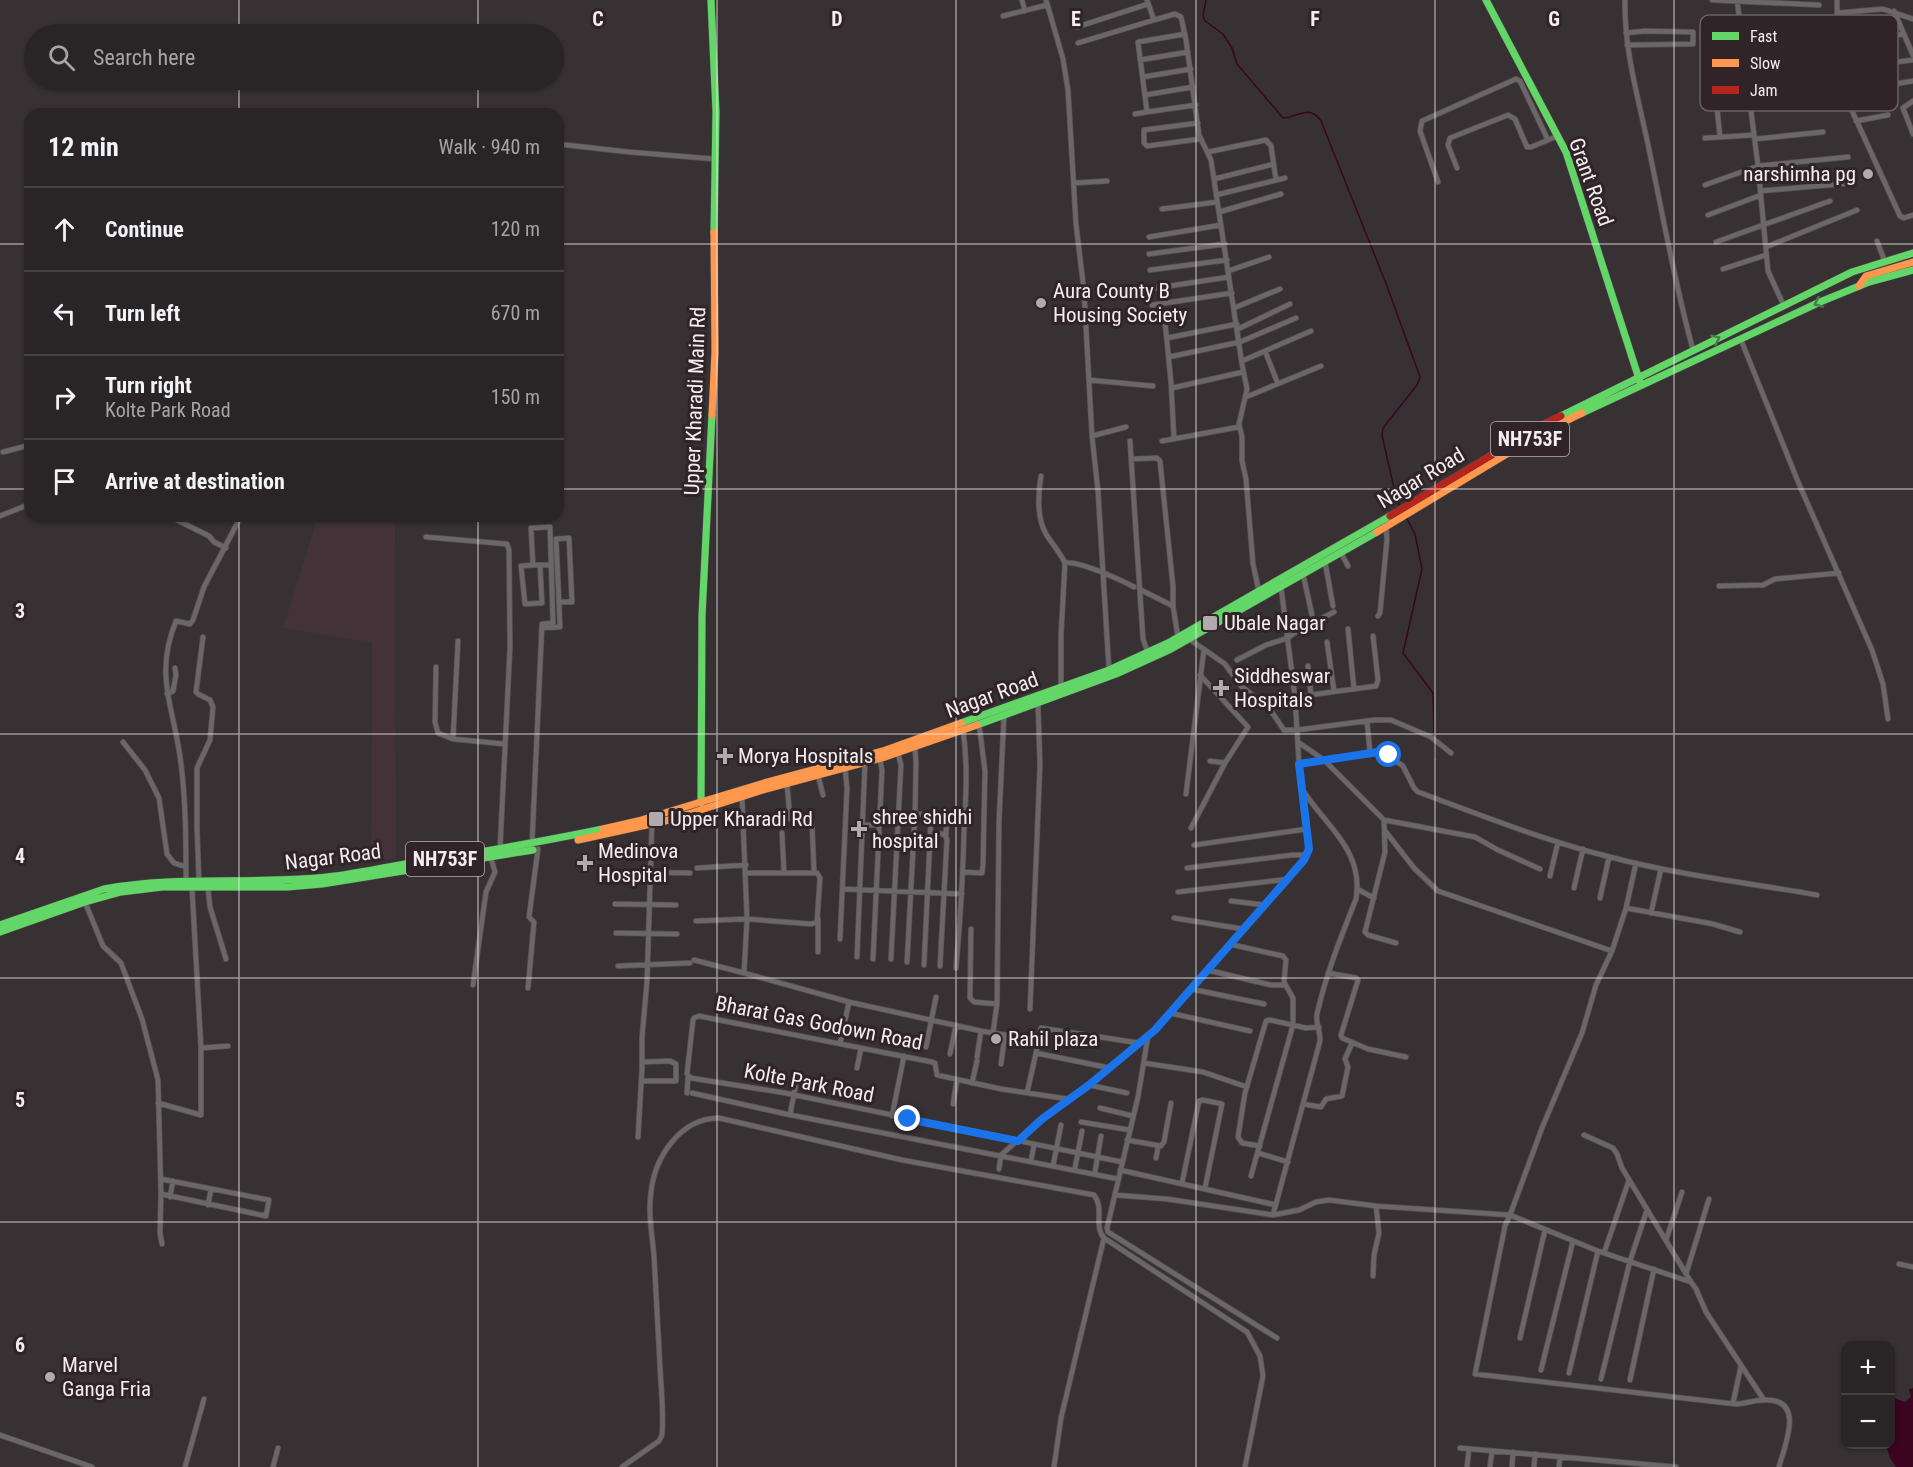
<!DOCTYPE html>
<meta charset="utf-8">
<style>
:root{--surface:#292526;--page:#312d2e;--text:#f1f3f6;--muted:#a5a5a7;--line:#454243}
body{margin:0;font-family:"Roboto Condensed",sans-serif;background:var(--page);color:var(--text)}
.controls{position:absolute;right:18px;bottom:18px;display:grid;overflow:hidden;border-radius:12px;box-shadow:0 2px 4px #0004}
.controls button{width:54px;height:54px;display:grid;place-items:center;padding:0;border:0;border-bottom:2px solid var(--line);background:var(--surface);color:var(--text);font:30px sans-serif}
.stop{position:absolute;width:18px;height:18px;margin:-14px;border:4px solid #1a73e8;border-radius:50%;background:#fff}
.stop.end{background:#1a73e8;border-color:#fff;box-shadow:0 2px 6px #0008}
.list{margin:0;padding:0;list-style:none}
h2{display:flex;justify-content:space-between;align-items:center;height:78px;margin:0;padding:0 24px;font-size:26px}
h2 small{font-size:20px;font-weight:400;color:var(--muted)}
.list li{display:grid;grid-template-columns:39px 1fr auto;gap:18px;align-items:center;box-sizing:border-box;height:84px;padding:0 24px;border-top:2px solid var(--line)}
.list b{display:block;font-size:22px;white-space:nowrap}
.list p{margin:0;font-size:20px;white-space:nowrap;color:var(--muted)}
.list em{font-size:20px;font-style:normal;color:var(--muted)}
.icon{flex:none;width:33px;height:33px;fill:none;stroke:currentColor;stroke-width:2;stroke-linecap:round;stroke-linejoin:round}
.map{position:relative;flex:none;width:1913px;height:1467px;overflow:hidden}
.search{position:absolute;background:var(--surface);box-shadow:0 2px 4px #0004;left:24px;top:24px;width:540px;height:66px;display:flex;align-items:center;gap:15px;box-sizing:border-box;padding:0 21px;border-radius:33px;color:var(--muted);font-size:22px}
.panel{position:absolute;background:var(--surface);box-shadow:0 2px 4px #0004;left:24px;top:108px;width:540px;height:414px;border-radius:18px}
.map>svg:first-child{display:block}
</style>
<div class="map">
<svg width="1913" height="1467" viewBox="0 0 1913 1467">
<rect width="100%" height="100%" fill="#373133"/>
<path fill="#433338" d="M 318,516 L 395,516 L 396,859 L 371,860 L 372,643 L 283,628 Z"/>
<path fill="#3b0520" d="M 1913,1388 L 1913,1467 L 1896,1467 L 1890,1458 L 1886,1445 L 1890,1444 L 1891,1397 L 1905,1402 L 1911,1397 L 1909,1389 Z"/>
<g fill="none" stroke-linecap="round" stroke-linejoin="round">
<path stroke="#3b0520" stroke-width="1.5" d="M 1206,0 L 1203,16 L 1205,21 L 1223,34 L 1232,48 L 1237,64 L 1283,118 C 1298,117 1310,104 1321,121 L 1387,286 L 1420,377 L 1417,385 L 1383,428 L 1382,435 L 1396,497 L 1399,505
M 1407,519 L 1415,534 L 1422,569 L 1403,653 L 1433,693 L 1434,735
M 1435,744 L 1435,758"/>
<defs>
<path id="street" d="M 1022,0 L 1025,11
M 1046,0 L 1063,59 L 1068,90 L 1076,224 L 1084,291 L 1092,436 L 1098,491 L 1109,670
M 1147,0 L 1154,20 L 1175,14 L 1181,17 L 1186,40 L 1199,135 L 1211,160 L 1242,364 L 1247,389 L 1239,424 L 1242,437 L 1242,461 L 1246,479 L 1253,564 L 1259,592
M 1625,0 C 1624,48 1637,93 1647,140 C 1662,210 1674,281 1693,350
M 1712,0 L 1819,5
M 1737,0 L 1758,166 L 1768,271 L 1784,306
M 1837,0 L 1838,80 L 1900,216 L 1904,218 L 1913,215
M 1894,11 L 1913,55
M 1837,13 L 1883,9 L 1913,19
M 1003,16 L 1047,5
M 1740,20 L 1820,23
M 1703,26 L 1702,38 L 1711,50 L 1720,137
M 1077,27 L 1148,4
M 1626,33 L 1645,31 L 1693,32 L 1693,44 L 1627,45
M 1185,34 L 1138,42 L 1147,112 L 1196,105
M 1838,42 L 1904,34
M 1078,43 L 1154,20
M 1711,50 L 1811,44
M 1140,60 L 1188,52
M 1838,69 L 1913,60
M 1143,77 L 1191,69
M 1747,79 L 1821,70
M 1889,85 L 1913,81
M 1145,95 L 1193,87
M 1844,95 L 1882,91
M 1913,101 L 1903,108 L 1913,134
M 1750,105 L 1823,99
M 1135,114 L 1147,112
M 1856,121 L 1888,115
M 1198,123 L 1144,130 L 1144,143 L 1147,146 L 1200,139
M 1705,138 L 1754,135
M 1755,139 L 1823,132
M 558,144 L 629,152 L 715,159
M 1208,152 L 1266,140 L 1271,146 L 1276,180
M 1457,168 L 1448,145 L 1450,138 L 1508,115 L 1515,119 L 1527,147 L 1531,147 L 1558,136
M 1214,179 L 1274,164
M 1438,182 L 1420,131 L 1422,121 L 1516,79 L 1520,81 L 1548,140
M 1074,183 L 1107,181
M 1705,185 L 1758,166 L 1848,157
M 1760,191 L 1852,183
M 1216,195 L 1285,178
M 1162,209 L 1217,202
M 1219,212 L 1281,194
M 1708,215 L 1761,195
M 1149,237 L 1221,225
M 1877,241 L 1885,262
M 1716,242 L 1830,201
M 1766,247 L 1857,210
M 1149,254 L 1225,244
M 1723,269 L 1766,255
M 1150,270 L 1227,260
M 1228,271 L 1269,257
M 1150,289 L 1229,277
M 1152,305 L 1232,293
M 1234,308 L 1280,289
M 1165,322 L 1171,382 L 1174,439
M 1238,329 L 1290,304
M 1167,338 L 1237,324
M 1741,340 L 1799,484 L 1872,650 L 1883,684 L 1888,719
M 1265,351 L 1278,384
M 1169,357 L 1240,342 L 1296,318
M 1242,361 L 1311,331
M 1089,380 L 1153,386
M 1172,388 L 1243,372
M 1246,397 L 1321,366
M 1092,436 L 1126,427
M 1130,441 L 1143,639 L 1148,653
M 1162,441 L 1239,427
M 3,452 L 30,445
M 1131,459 L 1157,458 L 1160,461 L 1173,586 L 1173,606 L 1178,637
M 1041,476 C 1038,494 1037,518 1046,534 C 1052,544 1060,552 1065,563
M 0,516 L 30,504
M 169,516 L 209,536 L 214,542 L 226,548
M 426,537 L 507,544 L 509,550 L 510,647 L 500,849
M 1341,553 L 1348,566
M 1325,562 L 1333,606
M 533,565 L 521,566 L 525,604 L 542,603 L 540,565
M 1303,574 L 1312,615
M 1719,586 L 1763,585 L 1775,579 L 1839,573
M 1141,590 L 1173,606
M 1378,616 L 1380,613 L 1387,539 L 1386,527
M 542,628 L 560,627 L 559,602 L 572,602 L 569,538 L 556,539 L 559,602
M 1348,629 L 1354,689
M 1189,639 L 1225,664 L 1241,686 L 1269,708 L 1284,730 L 1297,730 L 1374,720 L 1391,720 L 1431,737 L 1451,753
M 1327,642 L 1334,691
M 1237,660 L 1266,645 L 1288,638 L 1294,633 L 1334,612
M 1308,666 L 1311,695
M 436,667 L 435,722 L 438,733 L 453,739 L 505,744
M 1061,688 L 1061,635 L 1065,563 C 1078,560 1121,580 1134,587
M 167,694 L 173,691 L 176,675 L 175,668
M 1295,697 L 1376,686 L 1378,680 L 1373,636
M 1004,716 L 999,822 L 997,1004 L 993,1033 L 1038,1040
M 1367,721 L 1370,753
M 453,739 L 458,641
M 123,742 L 145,770 L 159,798 L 167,854 L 174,863 L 186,867
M 1298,742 L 1324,760 L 1384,820 L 1475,837 L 1498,850 L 1540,869
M 1210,761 L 1225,763
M 1299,764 L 1333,758 L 1384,753 L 1403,766 L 1414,788 L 1418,792 C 1481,815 1545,841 1610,857 C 1678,875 1748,883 1817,895
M 818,775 L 823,795
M 787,784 L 790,819
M 1186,794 L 1204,649
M 742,797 L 747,919 L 744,973 L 849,1002 L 840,1044
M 915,814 L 928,815 L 931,818 L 924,965
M 1384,820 L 1385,852 L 1365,932 L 1368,935 L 1396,943
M 812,823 L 814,872
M 864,825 L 880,825
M 1191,828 L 1225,763 L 1248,727 L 1200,675
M 1386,832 L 1414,868 L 1438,891 L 1612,951
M 782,833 L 784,873
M 931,833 L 944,834 L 947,839 L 940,966
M 946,835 L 947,815
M 532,844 L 542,624 L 553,623 L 550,527 L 531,528 L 533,565 L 550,565
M 1194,845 L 1307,829
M 1636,863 L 1626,908 L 1612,951 L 1596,985 L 1582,1033 L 1542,1128 L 1510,1215 L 1598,1251 L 1691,1282 L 1696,1289 L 1706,1312 L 1764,1400
M 697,868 L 746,865
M 1187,868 L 1292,855 L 1307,855
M 631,872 L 690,873
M 963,872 L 982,873 L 983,865 L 985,771 L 979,724
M 1550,876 L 1558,842
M 199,882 L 197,828 L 197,768 L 210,740 L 213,707 L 210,700 L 198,694 L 196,692 L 203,637
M 186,883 C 186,843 186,803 181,764 C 175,709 153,677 176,621 L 190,624 L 193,620 L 204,587 L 241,516
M 208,888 L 210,907 L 226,959
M 1574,888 L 1583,849
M 843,889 L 962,894
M 1357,889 L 1374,898
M 1178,892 L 1289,879
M 1600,898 L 1609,857
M 1231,901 L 1265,905
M 85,902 L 103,946 L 121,963 L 142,1019 L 158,1080 L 161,1194 L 160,1233 L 162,1244
M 615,904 L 676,905
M 1626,908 L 1713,924 L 1740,932
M 1651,913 L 1661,869
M 1174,918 L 1243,929
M 818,919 L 818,952
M 696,921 L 747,919 L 811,924 L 817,922 L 820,878 L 817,873 L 746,873
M 971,929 L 970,998 L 974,1002 L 997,1004
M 616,933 L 677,934
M 840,939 L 847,788 L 845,768
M 1229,944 L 1283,956 L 1286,960 L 1284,982 L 1293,998 L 1293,1025 L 1251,1176
M 857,957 L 865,763
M 873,959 L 882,770 L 880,759
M 891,959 L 901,765 L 898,753
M 694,960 L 744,973
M 907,962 L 915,814 L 916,763 L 915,747
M 618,966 L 690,963
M 956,968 C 960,922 963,877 964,831 C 966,797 968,764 963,730
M 1207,970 L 1271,985 L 1284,985
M 1328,973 L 1356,978 L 1358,980 L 1341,1035 L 1342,1038 L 1368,1049 L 1406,1057
M 473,985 L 486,892 L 495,872 L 491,858
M 528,988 L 534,922 L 529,917 L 538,849
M 1191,989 L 1264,1004
M 849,1002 L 981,1031
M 1030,1009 L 1040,765 L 1038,704
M 1170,1013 L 1250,1031
M 1148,1036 L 1138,1097 L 1107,1228 L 1108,1232 L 1277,1338
M 926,1047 L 936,997
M 201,1048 L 228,1046
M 950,1054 L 956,1025
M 977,1057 L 981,1031 L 993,1033
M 1144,1063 L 1203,1072 L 1247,1087
M 1001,1064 L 1005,1035
M 857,1068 L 861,1048
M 1110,1068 L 1036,1053 L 1041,1028 L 1139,1043
M 641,1081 L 676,1081 L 676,1064 L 670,1061 L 642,1062
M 972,1083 L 977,1061
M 1089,1085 L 1127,1093
M 687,1093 L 688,1077
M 692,1093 L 786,1114 L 1118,1179
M 1027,1093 L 1036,1053
M 1068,1099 L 1001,1089 L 937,1075 L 935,1063 L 932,1062 L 699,1016 L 694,1018 L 693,1020 L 687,1074 L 691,1078 L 785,1093 L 1122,1162
M 158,1103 L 201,1115 L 201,1048 L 192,888
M 953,1104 L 957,1080
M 1303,1104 L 1321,1107 L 1326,1099 L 1342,1096 L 1348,1067 L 1345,1059 L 1352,1043
M 1100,1108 L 1133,1116
M 790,1115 L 798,1072
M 892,1116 L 904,1056
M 1081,1122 L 1130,1130
M 1584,1135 L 1613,1148 L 1617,1154 L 1622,1168 L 1691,1282
M 638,1137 L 642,1069 L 642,1038 L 647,981 L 652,824
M 1127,1140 L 1161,1146 L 1164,1142 L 1171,1103
M 1260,1146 L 1242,1143 L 1238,1137 L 1245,1093 L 1266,1021 L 1270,1020 L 1306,1028 L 1319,1027
M 1258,1153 L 1288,1162
M 1156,1158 L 1158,1147
M 1031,1161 L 1034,1145
M 1053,1166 L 1061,1125
M 1075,1168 L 1082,1131
M 999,1169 L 1001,1155 L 1042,1119 L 1089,1085 L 1155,1030 L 1289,879 L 1304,860 L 1309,849 L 1299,764 L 1295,697 L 1281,587
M 1120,1170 L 1276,1205
M 1095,1172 L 1101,1136
M 161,1179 L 269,1200 L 266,1216 L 161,1194
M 1182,1183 L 1199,1101 L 1203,1100 L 1222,1104 L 1205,1188
M 1115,1195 L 1167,1199 L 1273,1215 L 1299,1210 L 1316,1202 L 1329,1200 L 1376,1206 L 1510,1215 L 1505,1226 L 1475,1374 L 1735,1404 C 1745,1404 1754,1400 1764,1400 C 1806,1398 1785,1444 1779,1467
M 170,1197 L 173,1181
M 208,1205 L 211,1189
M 1273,1215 L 1320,1041 C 1321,1032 1315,1023 1317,1014 C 1326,974 1341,937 1356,899 C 1364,851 1327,827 1304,792
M 1666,1240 L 1682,1192
M 1604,1253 L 1629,1180
M 1899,1264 L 1913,1267
M 1686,1274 L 1709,1199
M 1373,1276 L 1374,1255 L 1379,1233 L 1376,1206
M 1520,1338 L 1545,1230
M 1541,1370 L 1573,1241
M 1569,1373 L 1598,1251
M 1601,1379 L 1630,1261 L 1647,1210
M 1630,1380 L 1654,1269
M 1733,1403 L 1741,1366
M 0,1435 L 92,1467
M 1460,1448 L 1676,1467
M 185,1467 L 204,1399
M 273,1467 L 278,1448
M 622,1467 L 659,1441 L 662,1435 C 664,1412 661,1389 660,1366 C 658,1329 656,1292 654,1256 C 652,1234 648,1213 651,1192 C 655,1156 681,1118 719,1118 L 902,1160 L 1094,1195 C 1105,1209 1093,1225 1104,1238 L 1247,1332 L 1260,1356 L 1263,1376 L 1245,1467
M 1054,1467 L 1061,1418 L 1104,1238
M 1467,1467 L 1469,1449
M 1490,1467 L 1492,1451
M 1512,1467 L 1513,1452
M 1534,1467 L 1535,1454
M 1559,1467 L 1560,1457"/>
<path id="fast" d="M 711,0 L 716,112 L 714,232
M 1486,0 L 1566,152 L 1640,382
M 1582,413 L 1820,302 L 1869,282 L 1913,270
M 1561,416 L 1852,272 L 1913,253
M 961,723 L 1109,670 L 1168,643 L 1390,516
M 977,725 L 1116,674 L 1171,649 L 1377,532
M 701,803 L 702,616 L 712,415
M 0,925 L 104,889 C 174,876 246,884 317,878 C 348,876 380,868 411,863 C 476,853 540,842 603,829
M 0,932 L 85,902 L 121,892 L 162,887 L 287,887 L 322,884 L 533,850"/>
<path id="slow" d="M 1859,286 L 1866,276 L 1913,262
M 712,415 L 715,352 L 714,232
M 1377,532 L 1545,431 L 1582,413
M 603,829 L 638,821 L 764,783 L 883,751 L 961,723
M 578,840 L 669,820 L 766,789 L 885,757 L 977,725"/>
<path id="jam" d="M 1390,516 L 1542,425 L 1561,416"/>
</defs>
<use href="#street" stroke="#565052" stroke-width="6"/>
<use href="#fast" stroke="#565052" stroke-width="8"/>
<use href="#slow" stroke="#565052" stroke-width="8"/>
<use href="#jam" stroke="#565052" stroke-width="8"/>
<use href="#street" stroke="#6b6768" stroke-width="4.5"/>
<use href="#fast" stroke="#63d668" stroke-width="7"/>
<use href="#slow" stroke="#ff974d" stroke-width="7"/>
<use href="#jam" stroke="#b3261e" stroke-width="7"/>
</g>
<defs><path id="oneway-chevron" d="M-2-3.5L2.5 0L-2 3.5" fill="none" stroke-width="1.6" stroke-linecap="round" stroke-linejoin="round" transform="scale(1.5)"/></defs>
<g stroke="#4a7d48">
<use href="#oneway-chevron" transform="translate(1818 303) rotate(156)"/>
<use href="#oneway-chevron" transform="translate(1716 339) rotate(-26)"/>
</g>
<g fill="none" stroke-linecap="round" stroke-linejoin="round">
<path stroke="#1a73e8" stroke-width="8" d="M 908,1119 L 1018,1141 L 1042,1119 L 1089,1085 L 1155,1030 L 1304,860 L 1309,849 L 1299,764 L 1378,752 L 1389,755"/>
</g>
<path fill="none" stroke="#f4ecee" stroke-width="1.5" stroke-opacity="0.55" d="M 239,0 L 239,34M 478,0 L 478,34M 717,0 L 717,1467M 956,0 L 956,1467M 1196,0 L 1196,1467M 1435,0 L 1435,1467M 1674,0 L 1674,1467M 239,80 L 239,114M 478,80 L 478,114M 0,244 L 30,244M 558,244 L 1913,244M 0,489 L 30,489M 558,489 L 1913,489M 239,516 L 239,1467M 478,516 L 478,1467M 0,734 L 1913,734M 0,978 L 1913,978M 0,1222 L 1913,1222"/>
<g fill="#b2abad" stroke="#302428" stroke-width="2">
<circle cx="1868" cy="174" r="6"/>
<circle cx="1041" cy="303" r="6"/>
<rect x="1202" y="615" width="16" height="16" rx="3"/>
<path d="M1218 679h6v6h6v6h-6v6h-6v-6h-6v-6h6z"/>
<path d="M722 747h6v6h6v6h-6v6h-6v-6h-6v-6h6z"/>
<rect x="648" y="811" width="16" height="16" rx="3"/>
<path d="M856 820h6v6h6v6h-6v6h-6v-6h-6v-6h6z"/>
<path d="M582 854h6v6h6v6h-6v6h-6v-6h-6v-6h6z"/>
<circle cx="996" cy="1039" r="6"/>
<circle cx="50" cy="1377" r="6"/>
</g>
<g text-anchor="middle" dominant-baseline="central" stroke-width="6" stroke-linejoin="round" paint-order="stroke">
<g fill="#302428" stroke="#b9b0b3" stroke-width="1.5">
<rect x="1491" y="422" width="78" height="34" rx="4.5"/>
<rect x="406" y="842" width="78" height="34" rx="4.5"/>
</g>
<g font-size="20" font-weight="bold" fill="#f4ecee">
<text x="1530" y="439">NH753F</text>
<text x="445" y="859">NH753F</text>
</g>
<g font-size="21" fill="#f4ecee" stroke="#302428" text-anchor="start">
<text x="1856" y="174" text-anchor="end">narshimha pg</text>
<text x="1053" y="291">Aura County B<tspan x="1053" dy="24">Housing Society</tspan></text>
<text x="1224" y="623">Ubale Nagar</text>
<text x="1234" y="676">Siddheswar<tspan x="1234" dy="24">Hospitals</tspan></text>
<text x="738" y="756">Morya Hospitals</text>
<text x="872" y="817">shree shidhi<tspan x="872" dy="24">hospital</tspan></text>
<text x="670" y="819">Upper Kharadi Rd</text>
<text x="598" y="851">Medinova<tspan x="598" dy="24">Hospital</tspan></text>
<text x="1008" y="1039">Rahil plaza</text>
<text x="62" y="1365">Marvel<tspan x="62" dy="24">Ganga Fria</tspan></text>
</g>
<g font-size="21" fill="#f4ecee" stroke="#302428">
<text transform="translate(1591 182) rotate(70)">Grant Road</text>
<text transform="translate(695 401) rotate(-88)">Upper Kharadi Main Rd</text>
<text transform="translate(1421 478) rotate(-31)">Nagar Road</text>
<text transform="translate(992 695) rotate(-20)">Nagar Road</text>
<text transform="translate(333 857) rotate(-7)">Nagar Road</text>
<text transform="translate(819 1023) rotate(11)">Bharat Gas Godown Road</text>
<text transform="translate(809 1083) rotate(11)">Kolte Park Road</text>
</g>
</g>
<rect x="1700" y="15" width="198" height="96" rx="9" fill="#302428" stroke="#6b6063" stroke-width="1.5"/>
<rect x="1712" y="32" width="27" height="8" fill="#63d668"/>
<rect x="1712" y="59" width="27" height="8" fill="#ff974d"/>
<rect x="1712" y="86" width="27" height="8" fill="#b3261e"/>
<g font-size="16" fill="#f4ecee">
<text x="1750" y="42">Fast</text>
<text x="1750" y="69">Slow</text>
<text x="1750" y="96">Jam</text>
</g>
<g font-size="20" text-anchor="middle" font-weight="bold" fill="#f4ecee" stroke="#302428" stroke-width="6" stroke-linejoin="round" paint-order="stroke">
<text x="598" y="26">C</text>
<text x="837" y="26">D</text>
<text x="1076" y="26">E</text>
<text x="1315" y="26">F</text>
<text x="1554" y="26">G</text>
<text x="20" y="618">3</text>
<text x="20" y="863">4</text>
<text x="20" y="1107">5</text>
<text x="20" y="1352">6</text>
</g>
</svg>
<div class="controls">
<button>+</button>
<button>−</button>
</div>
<div class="stop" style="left:1389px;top:755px"></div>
<div class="stop end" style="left:908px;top:1119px"></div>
<div class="search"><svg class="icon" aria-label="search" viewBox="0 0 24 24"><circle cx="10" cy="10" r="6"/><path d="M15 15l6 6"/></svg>Search here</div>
<section class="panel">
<h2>12 min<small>Walk · 940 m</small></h2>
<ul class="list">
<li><svg class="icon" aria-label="ahead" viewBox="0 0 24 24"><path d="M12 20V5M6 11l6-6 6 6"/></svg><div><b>Continue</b></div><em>120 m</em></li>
<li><svg class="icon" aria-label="left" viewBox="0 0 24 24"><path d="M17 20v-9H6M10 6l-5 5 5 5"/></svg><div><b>Turn left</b></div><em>670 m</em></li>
<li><svg class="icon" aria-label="right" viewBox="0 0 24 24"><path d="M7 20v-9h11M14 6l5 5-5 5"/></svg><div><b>Turn right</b><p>Kolte Park Road</p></div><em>150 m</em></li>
<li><svg class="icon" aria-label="arrive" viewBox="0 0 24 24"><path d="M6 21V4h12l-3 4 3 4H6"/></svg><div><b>Arrive at destination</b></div></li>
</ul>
</section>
</div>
